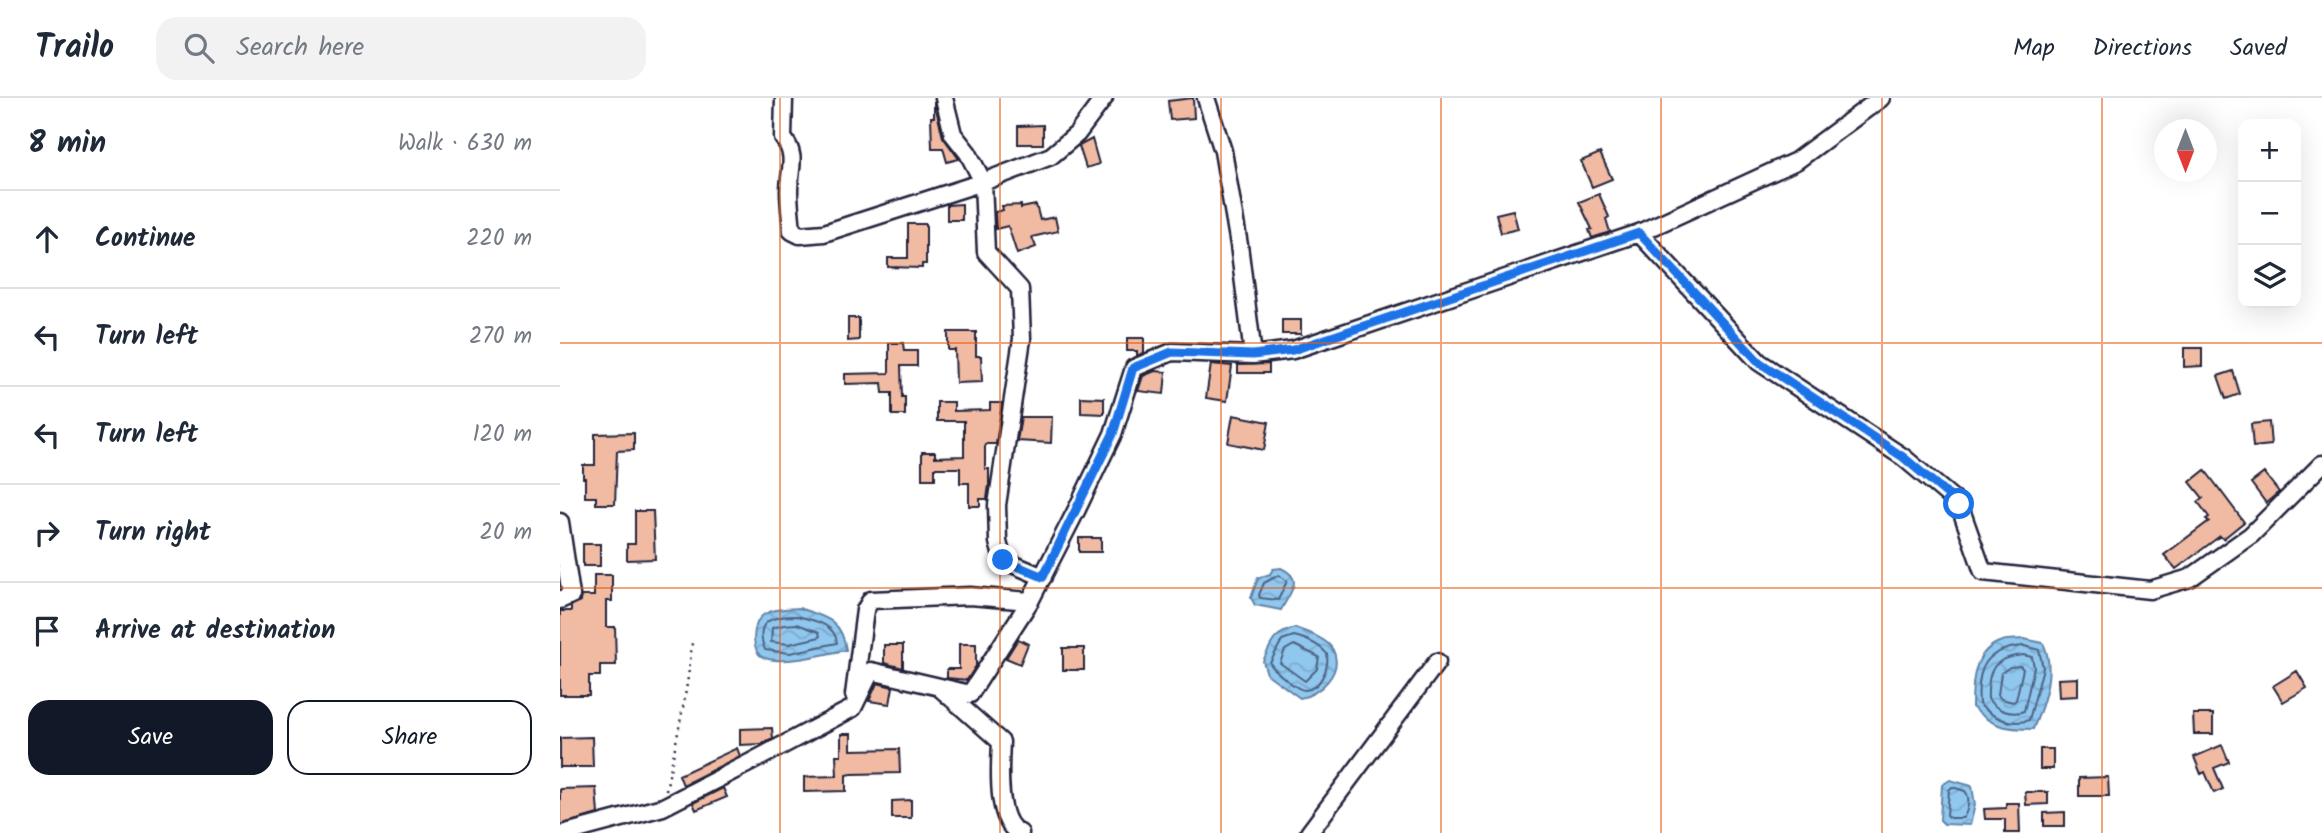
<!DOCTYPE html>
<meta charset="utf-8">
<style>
:root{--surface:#fff;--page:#f2f2f3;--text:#1f2937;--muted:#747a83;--line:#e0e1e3;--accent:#111827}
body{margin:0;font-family:Kalam,sans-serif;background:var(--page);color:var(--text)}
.controls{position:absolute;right:21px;top:21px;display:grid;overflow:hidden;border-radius:14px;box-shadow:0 7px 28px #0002}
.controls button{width:63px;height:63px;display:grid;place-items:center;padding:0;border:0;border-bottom:2px solid var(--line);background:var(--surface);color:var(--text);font:35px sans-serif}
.compass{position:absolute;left:1594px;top:21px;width:63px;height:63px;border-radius:50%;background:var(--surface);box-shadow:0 7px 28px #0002;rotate:180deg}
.stop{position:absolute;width:21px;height:21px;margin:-16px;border:5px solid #1a73e8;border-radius:50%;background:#fff}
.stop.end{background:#1a73e8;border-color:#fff;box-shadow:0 2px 7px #0008}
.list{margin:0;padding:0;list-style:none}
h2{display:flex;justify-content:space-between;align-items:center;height:91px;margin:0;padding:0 28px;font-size:30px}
h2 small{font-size:23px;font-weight:400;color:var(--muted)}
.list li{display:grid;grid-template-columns:46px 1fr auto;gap:21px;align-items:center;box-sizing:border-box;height:98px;padding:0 28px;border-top:2px solid var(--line)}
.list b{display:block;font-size:26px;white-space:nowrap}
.list em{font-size:23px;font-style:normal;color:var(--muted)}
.actions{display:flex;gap:14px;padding:21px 28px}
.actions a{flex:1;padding:16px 0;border:2px solid var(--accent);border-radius:21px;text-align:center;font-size:24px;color:var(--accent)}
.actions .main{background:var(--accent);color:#fff}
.icon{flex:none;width:38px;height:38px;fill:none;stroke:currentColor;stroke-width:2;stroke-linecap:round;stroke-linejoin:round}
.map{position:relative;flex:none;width:1762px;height:735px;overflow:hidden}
header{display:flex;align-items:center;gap:42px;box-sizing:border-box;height:98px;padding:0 35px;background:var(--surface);border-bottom:2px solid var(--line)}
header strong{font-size:33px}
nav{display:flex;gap:38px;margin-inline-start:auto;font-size:24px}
.search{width:490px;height:63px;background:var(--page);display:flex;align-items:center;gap:18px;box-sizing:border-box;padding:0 24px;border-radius:21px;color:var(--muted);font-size:26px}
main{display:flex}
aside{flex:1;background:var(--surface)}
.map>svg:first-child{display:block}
</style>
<header>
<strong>Trailo</strong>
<div class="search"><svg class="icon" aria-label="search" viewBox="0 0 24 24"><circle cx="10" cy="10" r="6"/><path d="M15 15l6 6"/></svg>Search here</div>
<nav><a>Map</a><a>Directions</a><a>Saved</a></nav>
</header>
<main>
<aside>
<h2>8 min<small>Walk · 630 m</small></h2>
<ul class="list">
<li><svg class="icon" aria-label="ahead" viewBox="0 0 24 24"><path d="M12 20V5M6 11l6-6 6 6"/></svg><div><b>Continue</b></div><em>220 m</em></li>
<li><svg class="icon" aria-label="left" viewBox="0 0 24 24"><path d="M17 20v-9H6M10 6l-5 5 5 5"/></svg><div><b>Turn left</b></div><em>270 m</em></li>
<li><svg class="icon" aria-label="left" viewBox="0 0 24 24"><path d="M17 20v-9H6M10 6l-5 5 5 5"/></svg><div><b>Turn left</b></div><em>120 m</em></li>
<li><svg class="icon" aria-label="right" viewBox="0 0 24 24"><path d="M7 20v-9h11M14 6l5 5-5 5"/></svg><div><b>Turn right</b></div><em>20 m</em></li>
<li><svg class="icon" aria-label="arrive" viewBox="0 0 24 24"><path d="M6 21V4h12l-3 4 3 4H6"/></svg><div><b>Arrive at destination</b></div></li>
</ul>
<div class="actions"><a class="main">Save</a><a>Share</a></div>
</aside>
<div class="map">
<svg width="1762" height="735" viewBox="0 0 1762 735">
<defs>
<pattern id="water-waves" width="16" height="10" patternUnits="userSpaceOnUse" patternTransform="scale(1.75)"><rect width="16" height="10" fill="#90c7ef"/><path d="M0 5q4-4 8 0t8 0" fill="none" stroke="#7cabce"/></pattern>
</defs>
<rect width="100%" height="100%" fill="#fff"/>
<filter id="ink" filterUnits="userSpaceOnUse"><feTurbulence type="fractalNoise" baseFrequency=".0143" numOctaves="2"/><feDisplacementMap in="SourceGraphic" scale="14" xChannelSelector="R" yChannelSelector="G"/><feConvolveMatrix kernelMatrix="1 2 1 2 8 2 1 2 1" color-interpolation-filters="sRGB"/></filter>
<g filter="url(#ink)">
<path fill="url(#water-waves)" stroke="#6485a7" stroke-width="2" d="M 721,470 C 745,481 730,494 721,512 L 695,507 L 691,500 L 698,480 L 710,476 L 713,471 Z
M 239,510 C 265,519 282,521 286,552 C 264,556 226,567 205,560 C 190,556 192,526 202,518 C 212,510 227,511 239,510 Z
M 735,530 C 746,534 767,540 773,552 C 784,574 759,597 740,600 L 707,576 L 703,563 C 712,544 713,536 735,530 Z
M 1464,541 L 1483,545 C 1496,571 1484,605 1473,631 C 1445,631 1433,629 1412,609 C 1412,584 1413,552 1442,543 C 1448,541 1457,542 1464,541 Z
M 1390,682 L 1412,688 L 1415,707 L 1410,727 L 1384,726 L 1380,722 L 1382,687 Z"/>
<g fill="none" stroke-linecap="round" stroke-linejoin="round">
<path stroke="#4e6483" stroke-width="2" d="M 719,477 L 727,483 L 718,502 L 700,500 L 699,497 L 704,485 Z
M 237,518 C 253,522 276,526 277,545 L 230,555 L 205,552 C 193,522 213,518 237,518 Z
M 237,526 L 259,534 L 260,539 L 229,546 L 211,544 L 212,530 L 224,527 Z
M 734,538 C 746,541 759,546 767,556 C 769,569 761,591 745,592 C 738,593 713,572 710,565 L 722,542 Z
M 734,547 L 759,559 L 757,571 L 745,583 L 720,565 L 725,552 Z
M 1464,548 L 1479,552 L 1483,570 L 1469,622 C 1451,628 1433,620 1419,606 C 1416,569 1426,551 1464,548 Z
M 1463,557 L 1472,559 L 1474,569 L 1464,613 C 1451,618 1436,612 1428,601 C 1427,572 1433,560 1463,557 Z
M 1450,569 L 1460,568 L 1463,571 L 1456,602 L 1453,604 L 1441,601 L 1438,597 L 1441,575 Z
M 1392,689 L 1405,693 C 1411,700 1408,713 1403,720 L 1390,720 L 1387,717 L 1389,692 Z"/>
</g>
<path fill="#f0baa3" stroke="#22223b" stroke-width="2" d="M 633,0 L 634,20 L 610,22 L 608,3 Z
M 374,3 L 383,39 L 399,61 L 387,64 L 383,50 L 372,50 L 371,19 L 374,19 Z
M 483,27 L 483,46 L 458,46 L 458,28 Z
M 532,41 L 539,66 L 526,70 L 519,48 Z
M 1040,55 L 1052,81 L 1032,89 L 1021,63 Z
M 1039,96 L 1049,119 L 1046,121 L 1050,134 L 1032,140 L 1029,132 L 1032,131 L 1019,104 Z
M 402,106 L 402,122 L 387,122 L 387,107 Z
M 461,107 L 461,110 L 476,107 L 480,122 L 495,119 L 498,133 L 472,139 L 476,149 L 457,156 L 448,128 L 436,131 L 435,114 L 443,112 L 442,108 Z
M 953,112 L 958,131 L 941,135 L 936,116 Z
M 348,126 L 366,126 L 366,166 L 362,166 L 362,170 L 328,169 L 328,160 L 348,160 Z
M 288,220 L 299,220 L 299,242 L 288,243 Z
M 722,222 L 741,222 L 741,236 L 722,236 Z
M 388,234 L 416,234 L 416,258 L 421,258 L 422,284 L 396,285 L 395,252 L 388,252 Z
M 567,240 L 584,240 L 584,254 L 577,258 L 577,253 L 567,253 Z
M 329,245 L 343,245 L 344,253 L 357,253 L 357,268 L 341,268 L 342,299 L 345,299 L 345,317 L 332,317 L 332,295 L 323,295 L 322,285 L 285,286 L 285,276 L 329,275 Z
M 1624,250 L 1642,250 L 1642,268 L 1624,269 Z
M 651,266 L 672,268 L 667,303 L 646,300 Z
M 709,266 L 709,275 L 678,275 L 678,267 Z
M 595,273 L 606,274 L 604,296 L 578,293 L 583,278 Z
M 1673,273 L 1680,296 L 1666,301 L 1658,278 Z
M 521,299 L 544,300 L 544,316 L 521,315 Z
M 377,304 L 394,304 L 394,313 L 430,312 L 430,305 L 442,305 L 436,346 L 425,346 L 425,371 L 429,371 L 429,387 L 427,401 L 420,401 L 420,408 L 409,408 L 409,385 L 400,385 L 400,370 L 375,370 L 375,381 L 362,381 L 362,354 L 375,354 L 375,359 L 404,358 L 404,323 L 377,323 Z
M 673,317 L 709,324 L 704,352 L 668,345 Z
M 461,319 L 492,319 L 491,345 L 457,343 Z
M 1709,324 L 1711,347 L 1693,349 L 1691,326 Z
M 74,335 L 74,352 L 57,353 L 55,406 L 36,406 L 36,399 L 25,399 L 25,380 L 23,380 L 23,367 L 35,367 L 35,336 Z
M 1645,372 L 1684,424 L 1663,441 L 1660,438 L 1616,471 L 1604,457 L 1649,423 L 1646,421 L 1649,419 L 1638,404 L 1643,400 L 1630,384 Z
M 1704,375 L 1719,394 L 1706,405 L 1691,385 Z
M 75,413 L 93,413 L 95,461 L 67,462 L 67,446 L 75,446 Z
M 519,440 L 541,440 L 541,454 L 519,454 Z
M 23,446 L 40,446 L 40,468 L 23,468 Z
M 34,477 L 52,477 L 52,503 L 46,503 L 46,529 L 55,529 L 56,567 L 40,567 L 40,578 L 29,578 L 29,597 L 0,597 L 0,513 L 11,513 L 11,508 L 20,503 L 21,498 L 34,498 Z
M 458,541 L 468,546 L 460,566 L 446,560 Z
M 399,546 L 416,546 L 416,568 L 407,582 L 387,580 L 387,571 L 399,571 Z
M 324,547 L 343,547 L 343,570 L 324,565 Z
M 503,550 L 524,550 L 524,572 L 503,572 Z
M 1737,573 L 1747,590 L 1723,604 L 1713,588 Z
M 1518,580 L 1518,598 L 1499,599 L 1498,581 Z
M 317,585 L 333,589 L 330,606 L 309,603 Z
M 1633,616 L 1653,616 L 1653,636 L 1634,636 Z
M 212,630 L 213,641 L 202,646 L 180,647 L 180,631 Z
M 281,636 L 291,636 L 291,652 L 339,651 L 340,675 L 292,676 L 286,677 L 286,693 L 244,694 L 244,679 L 277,678 L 276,657 L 281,657 Z
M 32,639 L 33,669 L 0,669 L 0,640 Z
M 1662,647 L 1669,664 L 1654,670 L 1663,691 L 1654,695 L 1645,674 L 1641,676 L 1634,659 Z
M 177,650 L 180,658 L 123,687 L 119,677 Z
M 1480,651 L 1493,651 L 1493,671 L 1480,671 Z
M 1548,679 L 1549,698 L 1519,698 L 1519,680 Z
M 36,690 L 38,716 L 0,727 L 0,691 Z
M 163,690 L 167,699 L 136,712 L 133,705 Z
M 1465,694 L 1488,694 L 1488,706 L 1466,707 Z
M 351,702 L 351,720 L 332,720 L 332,703 Z
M 1446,705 L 1459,705 L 1460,735 L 1445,735 L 1445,721 L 1425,721 L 1424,711 L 1446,710 Z
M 1505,714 L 1505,728 L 1484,728 L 1484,715 Z"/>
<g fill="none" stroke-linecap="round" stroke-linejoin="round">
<defs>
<path id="minor" d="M 224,0 L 223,40 C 238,58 229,72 229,93 C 229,106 231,120 232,133 L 240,137 L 264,135 L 423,84 L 491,58 L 517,36 L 544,0
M 384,0 L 393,36 L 408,55 L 423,84
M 646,0 L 663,53 L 679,147 L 693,257
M 423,84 L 426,154 L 460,191 L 462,241 L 437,407 L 438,444 L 443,462 L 483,479
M 1079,135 L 1199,264 L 1343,359 L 1399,406 L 1423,474 L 1590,492 L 1630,480 L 1691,437 L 1762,366
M 0,424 L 11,497 L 0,502
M 380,590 L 441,644 C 440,666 435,725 460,735
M 294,597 L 305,512 L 311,502 L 410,498 L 470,503
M 6,735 L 103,709 L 189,665 L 293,610 L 311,573 L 410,596 L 470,503 L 517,411 L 553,336 L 574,270 L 612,254 L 693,257 L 733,252 L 1079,135 L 1236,63 L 1321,0
M 749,735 L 877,564"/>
</defs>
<use href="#minor" stroke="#22223b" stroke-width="21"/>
<path stroke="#22223b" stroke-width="2.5" stroke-dasharray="2 5" stroke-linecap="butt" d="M 106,692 C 116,643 128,594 132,544"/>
<use href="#minor" stroke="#fff" stroke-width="16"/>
</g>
</g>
<g fill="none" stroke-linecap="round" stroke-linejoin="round" filter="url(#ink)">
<path stroke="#1a73e8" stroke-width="9" d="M 443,462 L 483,479 L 553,336 L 573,270 L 612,254 L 693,257 L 733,252 L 1079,135 L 1199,264 L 1343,359 L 1399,406"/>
</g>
<path fill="none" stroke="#e8590c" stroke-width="2" stroke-opacity="0.55" d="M 220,0 L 220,735M 440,0 L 440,735M 661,0 L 661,735M 881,0 L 881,735M 1101,0 L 1101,735M 1322,0 L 1322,735M 1542,0 L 1542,735M 0,245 L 1762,245M 0,490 L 1762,490"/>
</svg>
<div class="controls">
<button>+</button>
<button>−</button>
<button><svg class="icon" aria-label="layers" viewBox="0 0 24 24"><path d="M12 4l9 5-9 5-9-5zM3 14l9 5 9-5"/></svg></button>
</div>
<svg class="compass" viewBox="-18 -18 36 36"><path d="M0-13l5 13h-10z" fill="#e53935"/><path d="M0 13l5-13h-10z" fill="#747a83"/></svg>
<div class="stop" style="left:1399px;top:406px"></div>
<div class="stop end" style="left:443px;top:462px"></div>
</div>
</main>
